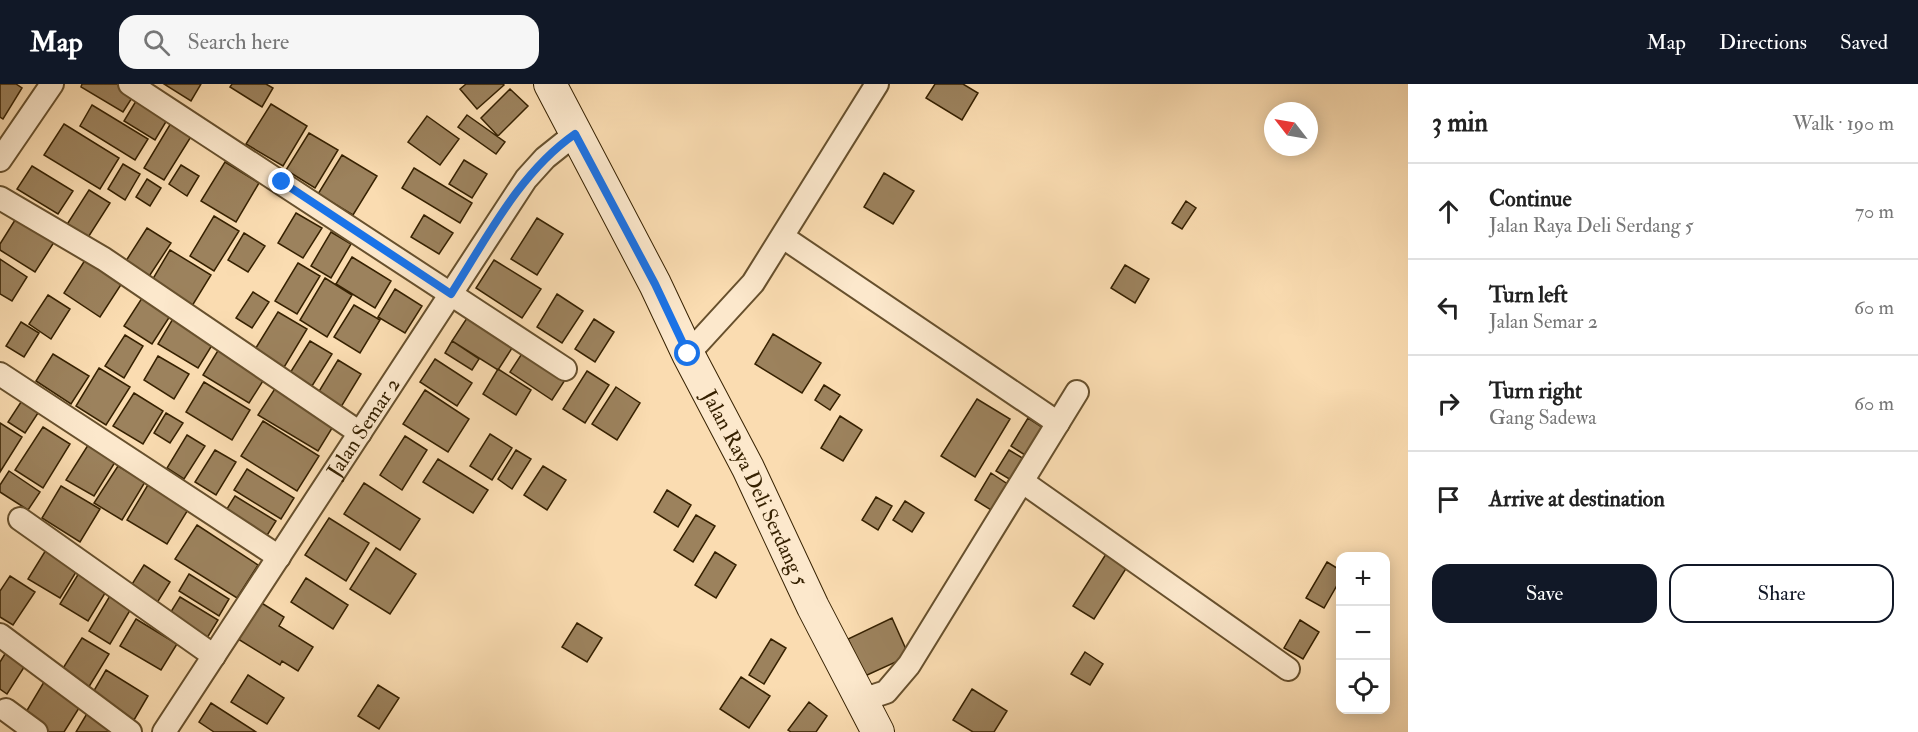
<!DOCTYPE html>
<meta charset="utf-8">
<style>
:root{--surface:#fff;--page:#f6f6f6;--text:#222;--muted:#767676;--line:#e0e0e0;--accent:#111827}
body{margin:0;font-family:"IM FELL Double Pica",serif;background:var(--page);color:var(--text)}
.controls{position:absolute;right:18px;bottom:18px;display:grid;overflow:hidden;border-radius:12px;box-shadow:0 3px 15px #0003}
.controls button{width:54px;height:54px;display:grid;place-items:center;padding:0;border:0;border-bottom:2px solid var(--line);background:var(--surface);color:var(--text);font:30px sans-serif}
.compass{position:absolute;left:1264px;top:18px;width:54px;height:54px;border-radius:50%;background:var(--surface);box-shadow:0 3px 15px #0003;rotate:301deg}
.stop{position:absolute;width:18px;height:18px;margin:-14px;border:4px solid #1a73e8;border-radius:50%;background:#fff}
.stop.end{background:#1a73e8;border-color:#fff;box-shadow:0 2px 6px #0008}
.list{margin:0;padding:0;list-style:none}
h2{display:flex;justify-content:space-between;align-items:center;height:78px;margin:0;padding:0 24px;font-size:26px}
h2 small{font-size:20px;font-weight:400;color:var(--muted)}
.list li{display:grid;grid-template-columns:39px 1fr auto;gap:18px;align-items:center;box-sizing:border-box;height:96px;padding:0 24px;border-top:2px solid var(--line)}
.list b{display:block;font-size:22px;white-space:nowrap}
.list p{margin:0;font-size:20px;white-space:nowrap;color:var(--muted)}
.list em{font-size:20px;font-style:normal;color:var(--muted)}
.actions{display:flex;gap:12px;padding:18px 24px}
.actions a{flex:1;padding:14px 0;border:2px solid var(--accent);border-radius:18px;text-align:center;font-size:21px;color:var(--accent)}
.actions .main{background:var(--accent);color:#fff}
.icon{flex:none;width:33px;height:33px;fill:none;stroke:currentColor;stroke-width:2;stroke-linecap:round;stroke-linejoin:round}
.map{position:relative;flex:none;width:1408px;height:648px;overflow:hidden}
header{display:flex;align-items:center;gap:36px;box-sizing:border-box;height:84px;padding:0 30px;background:var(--accent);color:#fff}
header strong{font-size:28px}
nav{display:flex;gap:33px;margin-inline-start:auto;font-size:21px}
.search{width:420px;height:54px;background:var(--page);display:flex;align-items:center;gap:15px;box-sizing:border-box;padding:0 21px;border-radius:18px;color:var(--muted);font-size:22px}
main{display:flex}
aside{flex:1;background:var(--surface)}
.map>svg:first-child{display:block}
</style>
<header>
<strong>Map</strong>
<div class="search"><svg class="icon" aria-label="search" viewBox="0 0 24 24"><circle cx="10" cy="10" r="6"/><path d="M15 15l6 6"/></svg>Search here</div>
<nav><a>Map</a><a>Directions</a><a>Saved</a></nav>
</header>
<main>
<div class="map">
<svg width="1408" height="648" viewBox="0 0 1408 648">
<rect width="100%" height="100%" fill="#fadcb1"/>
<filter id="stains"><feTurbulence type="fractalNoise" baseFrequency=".00333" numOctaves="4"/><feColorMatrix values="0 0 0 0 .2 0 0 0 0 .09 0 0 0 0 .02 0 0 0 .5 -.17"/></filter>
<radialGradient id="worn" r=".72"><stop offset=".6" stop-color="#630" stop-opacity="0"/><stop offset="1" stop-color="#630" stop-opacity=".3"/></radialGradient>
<path fill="#9c825d" stroke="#362101" stroke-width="1.5" d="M 0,0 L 16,0 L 22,4 L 3,35 L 0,33 Z
M 82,0 L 127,0 L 137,6 L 123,28 L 81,3 Z
M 164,0 L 201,0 L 191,17 Z
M 232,0 L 266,0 L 273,4 L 262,23 L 230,3 Z
M 466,0 L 503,0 L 504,1 L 477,25 L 460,5 Z
M 935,0 L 963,0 L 978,9 L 962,36 L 926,14 Z
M 510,5 L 528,22 L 498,52 L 481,34 Z
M 136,17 L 167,36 L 155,56 L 124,37 Z
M 271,20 L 307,42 L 283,82 L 246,60 Z
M 92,21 L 148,55 L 135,76 L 80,42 Z
M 467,31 L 505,58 L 496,70 L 458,43 Z
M 427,32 L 459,55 L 440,81 L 408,58 Z
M 171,39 L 192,51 L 164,96 L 144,84 Z
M 64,40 L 119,74 L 100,105 L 44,71 Z
M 309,49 L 338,66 L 315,104 L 286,86 Z
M 342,71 L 377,92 L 353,131 L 318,110 Z
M 464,76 L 487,90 L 472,114 L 449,100 Z
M 225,78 L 259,99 L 236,138 L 201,117 Z
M 123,80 L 140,90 L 125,116 L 108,105 Z
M 181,81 L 199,92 L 187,112 L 169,100 Z
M 32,82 L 73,107 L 58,130 L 17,105 Z
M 414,84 L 472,119 L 460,139 L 402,104 Z
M 884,89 L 914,107 L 893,140 L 864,123 Z
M 147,95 L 161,104 L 150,122 L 136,113 Z
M 89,106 L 110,119 L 87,155 L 66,142 Z
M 1186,117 L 1196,124 L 1182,145 L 1172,139 Z
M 20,128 L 58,152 L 35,188 L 0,166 L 0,160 Z
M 296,129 L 322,144 L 303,174 L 278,159 Z
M 424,131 L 453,149 L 439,170 L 411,153 Z
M 214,132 L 239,147 L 214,187 L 190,172 Z
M 537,134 L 563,150 L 537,191 L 511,175 Z
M 147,144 L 171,159 L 148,194 L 124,180 Z
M 331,148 L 351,160 L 331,194 L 311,182 Z
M 244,149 L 265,162 L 248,188 L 228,176 Z
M 170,166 L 211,191 L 192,222 L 151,198 Z
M 87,173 L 124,196 L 100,233 L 64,209 Z
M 352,173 L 391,197 L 375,224 L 336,200 Z
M 0,175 L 27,193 L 12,217 L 0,210 Z
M 494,176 L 541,205 L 522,234 L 476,204 Z
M 298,179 L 320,192 L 297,230 L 275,217 Z
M 1125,181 L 1149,195 L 1135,219 L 1111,204 Z
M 325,194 L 352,211 L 327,253 L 300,236 Z
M 395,205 L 422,222 L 405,249 L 378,233 Z
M 253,208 L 269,218 L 252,244 L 236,234 Z
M 557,210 L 583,227 L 562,259 L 537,243 Z
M 48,211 L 70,225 L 51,255 L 29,240 Z
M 144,211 L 172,229 L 152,260 L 124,242 Z
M 354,221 L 380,236 L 360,269 L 334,253 Z
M 278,228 L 307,245 L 283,285 L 254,267 Z
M 469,231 L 514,261 L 498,286 L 452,257 Z
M 174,233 L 214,258 L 198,284 L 158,260 Z
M 594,235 L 614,248 L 595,278 L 575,265 Z
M 21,238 L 39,249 L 24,273 L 6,262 Z
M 773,250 L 821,279 L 802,309 L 755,280 Z
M 125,251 L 143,262 L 124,294 L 105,282 Z
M 310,257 L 332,270 L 312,302 L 290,289 Z
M 452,257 L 479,275 L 472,286 L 445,269 Z
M 222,260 L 268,289 L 249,319 L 203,291 Z
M 523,268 L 565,296 L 552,316 L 510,288 Z
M 53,270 L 89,292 L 71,320 L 36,297 Z
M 158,272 L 189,290 L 174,315 L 144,296 Z
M 435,275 L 472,299 L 457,322 L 420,298 Z
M 338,276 L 361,290 L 341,323 L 318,309 Z
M 99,284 L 130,303 L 106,341 L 76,322 Z
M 498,285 L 531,306 L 516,331 L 483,310 Z
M 587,287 L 609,301 L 585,339 L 563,325 Z
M 204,298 L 250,326 L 232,356 L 186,328 Z
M 278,300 L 337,336 L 318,367 L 258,331 Z
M 824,301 L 840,311 L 830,326 L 815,316 Z
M 616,303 L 640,319 L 617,356 L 592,340 Z
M 425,306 L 469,335 L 448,368 L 403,340 Z
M 134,309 L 163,327 L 143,360 L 113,342 Z
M 23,315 L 40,326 L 25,349 L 8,338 Z
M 977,315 L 1010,335 L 975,393 L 941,372 Z
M 166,329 L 183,339 L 170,359 L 154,349 Z
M 840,332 L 862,346 L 843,377 L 821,364 Z
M 1028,334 L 1045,345 L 1028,373 L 1011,362 Z
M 263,337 L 319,372 L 297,407 L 241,372 Z
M 0,339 L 22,353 L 0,388 Z
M 43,343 L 70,360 L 43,404 L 15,386 Z
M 490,350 L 512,364 L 492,396 L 470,382 Z
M 187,351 L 205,362 L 184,395 L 167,384 Z
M 405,352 L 427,366 L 402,406 L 380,391 Z
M 90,358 L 117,375 L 94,412 L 66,396 Z
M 215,366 L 236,378 L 216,411 L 195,398 Z
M 516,366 L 531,375 L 512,405 L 498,395 Z
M 1009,366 L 1029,378 L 1016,399 L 996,387 Z
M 438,375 L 488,406 L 473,429 L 423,398 Z
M 118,382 L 145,398 L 122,436 L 94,419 Z
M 543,382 L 566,396 L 547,426 L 524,411 Z
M 247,385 L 294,414 L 281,435 L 234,406 Z
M 9,387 L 40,408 L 28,426 L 0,408 L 0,401 Z
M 991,389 L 1012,403 L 996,429 L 975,416 Z
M 149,399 L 189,424 L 167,460 L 127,436 Z
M 364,399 L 420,435 L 400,466 L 344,430 Z
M 61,402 L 100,425 L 80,458 L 42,434 Z
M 667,406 L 691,421 L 678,443 L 654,428 Z
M 235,412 L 276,437 L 266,453 L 225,428 Z
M 876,413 L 892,422 L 878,446 L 862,436 Z
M 905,417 L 924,429 L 912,448 L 893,436 Z
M 696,431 L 715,442 L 693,478 L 674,466 Z
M 329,434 L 369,459 L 346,497 L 305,471 Z
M 197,441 L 258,481 L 237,514 L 175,475 Z
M 49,461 L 81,480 L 60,514 L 28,495 Z
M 376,464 L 416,490 L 390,530 L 350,505 Z
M 715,468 L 736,481 L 716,514 L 695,501 Z
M 1106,470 L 1127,483 L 1094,535 L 1073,522 Z
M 1327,478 L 1340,486 L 1340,496 L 1324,524 L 1306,514 Z
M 144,481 L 170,498 L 155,522 L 129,505 Z
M 82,484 L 110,501 L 88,537 L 60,520 Z
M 189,490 L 229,515 L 219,532 L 179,507 Z
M 10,492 L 35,508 L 13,541 L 0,533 L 0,507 Z
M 306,494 L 348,521 L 333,545 L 291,518 Z
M 114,505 L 135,518 L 110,560 L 89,547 Z
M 180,513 L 218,536 L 207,554 L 169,531 Z
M 260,518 L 284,533 L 279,542 L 313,563 L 298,587 L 282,577 L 280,581 L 238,555 Z
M 892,534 L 909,572 L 865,592 L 848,555 Z
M 136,535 L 177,560 L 161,586 L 120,562 Z
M 1300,536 L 1319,548 L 1303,575 L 1284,564 Z
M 577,539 L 602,554 L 587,578 L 562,563 Z
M 82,554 L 109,570 L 87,606 L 60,589 Z
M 771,555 L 786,564 L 764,600 L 749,591 Z
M 8,565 L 28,577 L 7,610 L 0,605 L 0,578 Z
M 1085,568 L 1103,580 L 1090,601 L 1071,590 Z
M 106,586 L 148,612 L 134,636 L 92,610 Z
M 248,591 L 284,614 L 267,640 L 231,618 Z
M 47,593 L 84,616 L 64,648 L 48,648 L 23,633 Z
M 741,593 L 770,612 L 749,644 L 720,625 Z
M 378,601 L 399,614 L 379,645 L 358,632 Z
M 972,605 L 1007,627 L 994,648 L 973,648 L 953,636 Z
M 809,618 L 827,632 L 816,648 L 791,648 L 788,646 Z
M 211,619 L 256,648 L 214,648 L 199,638 Z
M 88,628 L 111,648 L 76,648 Z"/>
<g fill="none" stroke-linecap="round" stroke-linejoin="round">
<defs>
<g id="street">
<path d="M 130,0 L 565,285"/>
<path d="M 0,76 L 52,0"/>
<path d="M 0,114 L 104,175 L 360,349"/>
<path d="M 783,153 L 1058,339"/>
<path d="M 688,270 L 753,199 L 877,0"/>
<path d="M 0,290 L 279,473"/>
<path d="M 1023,398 L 1288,585"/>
<path d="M 20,435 L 214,572"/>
<path d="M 0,551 L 130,648"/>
<path d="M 862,616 L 886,608 L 909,581 L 1077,308"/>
<path d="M 6,626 L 36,648"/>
<path id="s1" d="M 164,648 L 526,95 L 545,74 L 575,50"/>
</g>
<g id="secondary">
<path id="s2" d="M 550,0 L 655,200 L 688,270 L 748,384 L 813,523 L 878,648"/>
</g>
</defs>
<use href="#street" stroke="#67502d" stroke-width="26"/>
<use href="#secondary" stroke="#362101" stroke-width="34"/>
<use href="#street" stroke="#fce8cc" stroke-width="22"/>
<use href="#secondary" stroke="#fce8cc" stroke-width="32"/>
</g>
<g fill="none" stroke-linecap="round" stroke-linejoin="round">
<path stroke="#1a73e8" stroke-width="8" d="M 282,98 L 451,210 C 487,154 519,89 575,50 L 655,200 L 688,270"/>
</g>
<g text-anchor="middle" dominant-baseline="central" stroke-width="5" stroke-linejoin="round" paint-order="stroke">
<g font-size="21" fill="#362101" stroke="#fce8cc">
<text stroke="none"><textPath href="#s1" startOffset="364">Jalan Semar 2</textPath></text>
<text stroke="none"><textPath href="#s2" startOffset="453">Jalan Raya Deli Serdang 5</textPath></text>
</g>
</g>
<rect width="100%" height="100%" filter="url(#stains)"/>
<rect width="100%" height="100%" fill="url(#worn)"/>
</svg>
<div class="controls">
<button>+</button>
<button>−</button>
<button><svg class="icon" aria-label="locate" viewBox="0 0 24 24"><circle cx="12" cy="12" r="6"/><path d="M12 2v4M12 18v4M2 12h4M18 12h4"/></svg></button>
</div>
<svg class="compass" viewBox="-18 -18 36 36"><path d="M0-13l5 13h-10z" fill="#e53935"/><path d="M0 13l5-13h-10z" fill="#767676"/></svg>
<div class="stop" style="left:688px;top:270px"></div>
<div class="stop end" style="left:282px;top:98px"></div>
</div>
<aside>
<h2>3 min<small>Walk · 190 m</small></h2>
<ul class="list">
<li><svg class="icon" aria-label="ahead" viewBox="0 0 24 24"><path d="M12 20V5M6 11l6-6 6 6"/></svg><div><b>Continue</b><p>Jalan Raya Deli Serdang 5</p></div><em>70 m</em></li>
<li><svg class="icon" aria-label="left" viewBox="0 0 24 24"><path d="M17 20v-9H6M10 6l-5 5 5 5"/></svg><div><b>Turn left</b><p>Jalan Semar 2</p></div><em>60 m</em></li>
<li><svg class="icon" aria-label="right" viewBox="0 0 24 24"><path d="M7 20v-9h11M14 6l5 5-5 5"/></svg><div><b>Turn right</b><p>Gang Sadewa</p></div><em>60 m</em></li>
<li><svg class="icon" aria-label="arrive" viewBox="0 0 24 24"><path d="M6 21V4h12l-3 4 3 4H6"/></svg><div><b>Arrive at destination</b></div></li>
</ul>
<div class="actions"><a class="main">Save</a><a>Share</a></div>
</aside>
</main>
